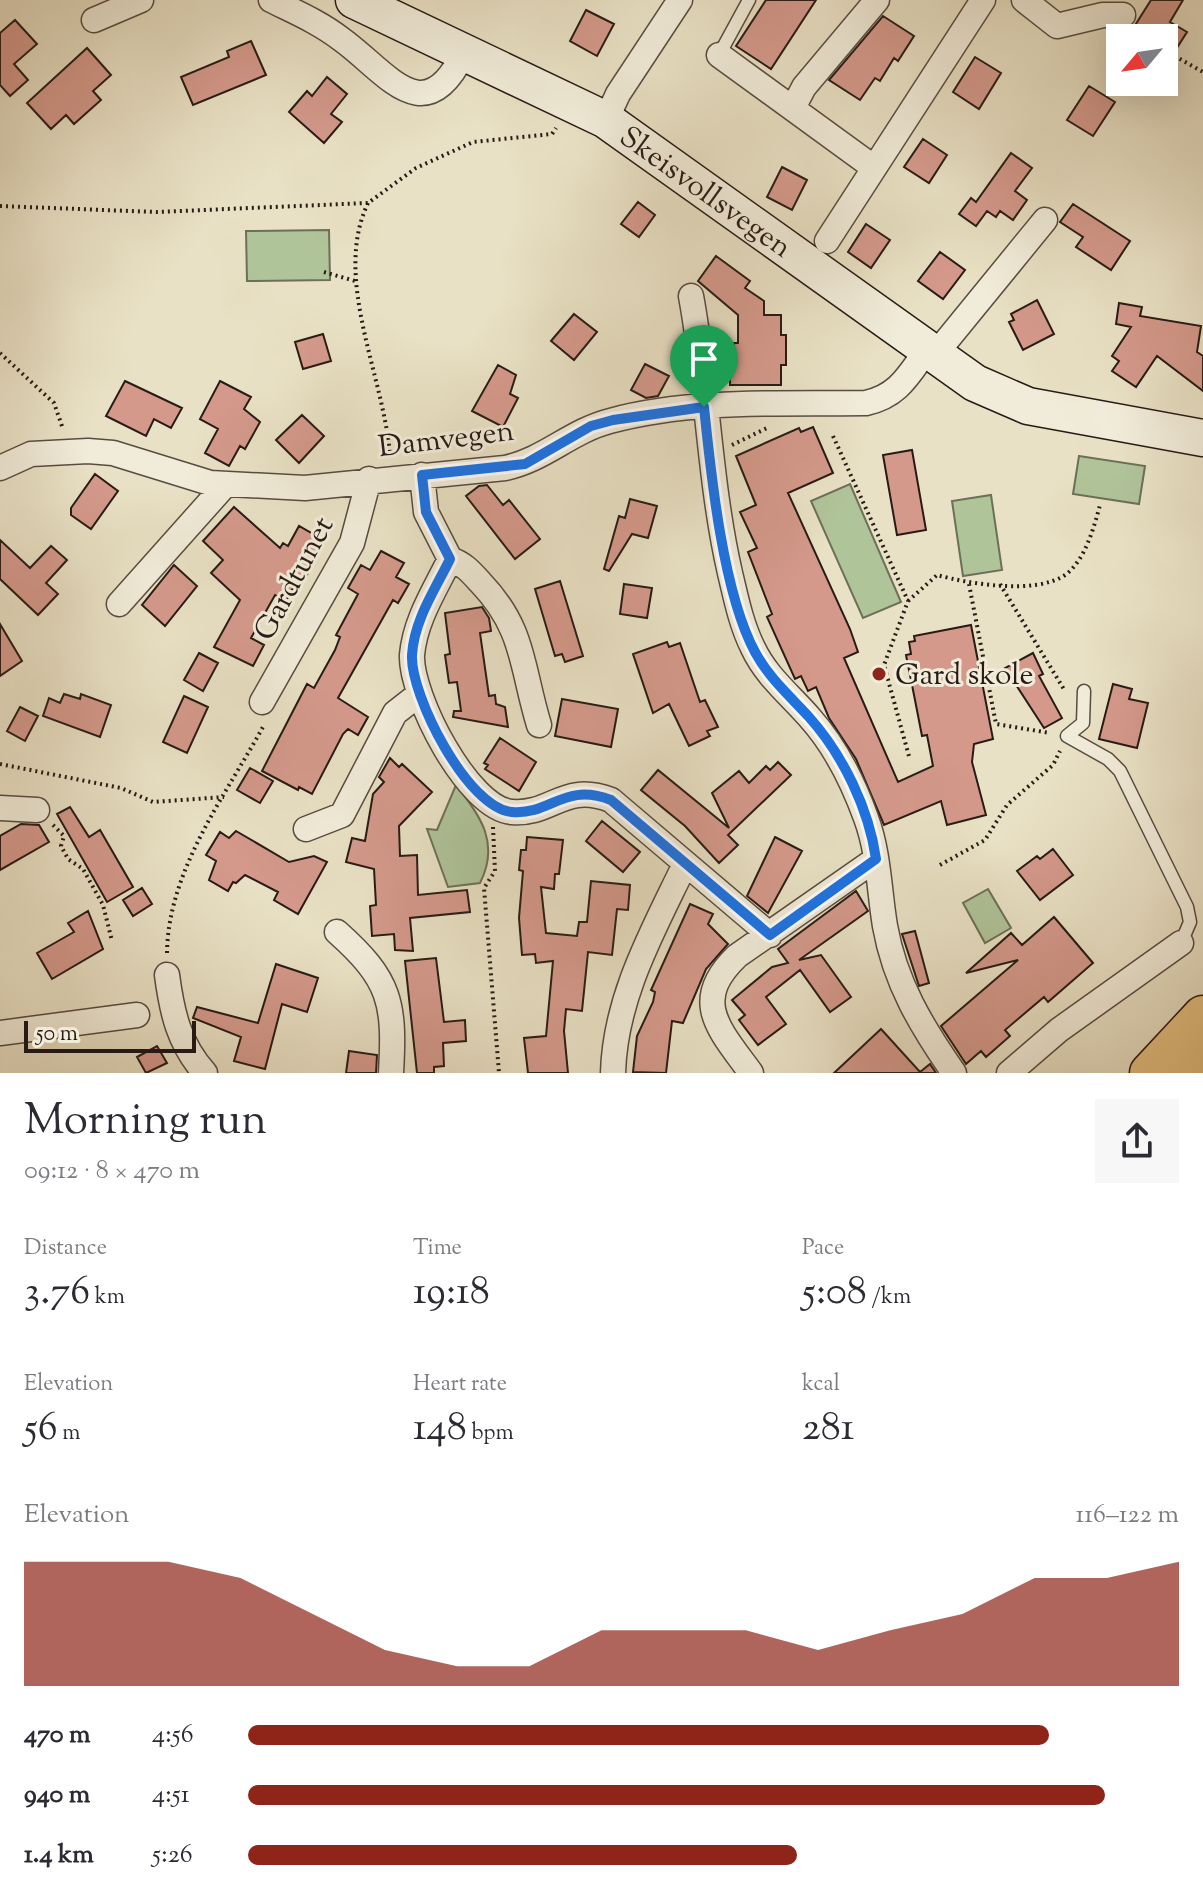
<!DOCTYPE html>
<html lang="en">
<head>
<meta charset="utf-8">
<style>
	:root { --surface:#fff; --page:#f7f7f7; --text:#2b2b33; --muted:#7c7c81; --accent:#8f2418 }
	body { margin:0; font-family:"Sorts Mill Goudy",serif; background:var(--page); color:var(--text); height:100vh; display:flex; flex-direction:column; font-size:30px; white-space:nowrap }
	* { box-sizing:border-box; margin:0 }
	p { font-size:26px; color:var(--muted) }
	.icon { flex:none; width:44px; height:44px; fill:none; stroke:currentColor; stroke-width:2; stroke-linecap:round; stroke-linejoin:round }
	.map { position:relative; height:1073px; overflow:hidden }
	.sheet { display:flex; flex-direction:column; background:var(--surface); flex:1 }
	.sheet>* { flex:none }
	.needle { width:52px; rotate:241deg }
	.buttons { position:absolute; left:1106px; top:24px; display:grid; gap:16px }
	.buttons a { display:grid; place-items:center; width:72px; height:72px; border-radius:0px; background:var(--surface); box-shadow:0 8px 32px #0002; font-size:40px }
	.scale { position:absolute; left:24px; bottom:20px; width:172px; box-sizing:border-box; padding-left:8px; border:4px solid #281b15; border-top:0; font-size:22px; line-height:28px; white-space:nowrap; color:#281b15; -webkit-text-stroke:6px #f1ecd9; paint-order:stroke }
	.pin { position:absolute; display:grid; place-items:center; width:68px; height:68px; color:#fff; margin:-82px -34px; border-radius:50% 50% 50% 0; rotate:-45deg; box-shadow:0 0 8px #0007 }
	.pin .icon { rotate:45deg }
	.round { display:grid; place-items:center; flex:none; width:84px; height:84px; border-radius:0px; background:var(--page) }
	.headline { display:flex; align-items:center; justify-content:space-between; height:136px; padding:0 24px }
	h1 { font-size:44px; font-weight:600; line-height:60px }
	.stats { display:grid; grid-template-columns:repeat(3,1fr); gap:12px; height:136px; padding:8px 24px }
	.stats div { display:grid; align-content:center }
	.stats b { font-size:40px; font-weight:600 }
	.stats small { font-size:22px; font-weight:400 }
	.stats p { font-size:22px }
	.chart { height:224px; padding:16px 24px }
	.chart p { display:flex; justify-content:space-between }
	.chart svg { width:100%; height:144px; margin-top:8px; fill:var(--accent); opacity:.7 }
	ul { padding:0 24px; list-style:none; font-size:26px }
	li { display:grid; grid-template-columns:128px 96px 1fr; align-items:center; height:60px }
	li i { height:20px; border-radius:10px; background:var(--accent) }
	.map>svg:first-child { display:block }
</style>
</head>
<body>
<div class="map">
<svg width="1203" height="1073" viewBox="0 0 1203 1073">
	<rect width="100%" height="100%" fill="#e9e1c5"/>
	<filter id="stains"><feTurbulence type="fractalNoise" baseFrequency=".0025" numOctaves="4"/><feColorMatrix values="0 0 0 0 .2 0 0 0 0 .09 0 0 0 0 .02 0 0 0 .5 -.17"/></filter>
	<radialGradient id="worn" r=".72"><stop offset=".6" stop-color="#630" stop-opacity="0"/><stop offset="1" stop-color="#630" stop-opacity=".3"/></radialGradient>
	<path fill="#b0c49a" stroke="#6c7058" stroke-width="2" d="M 329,230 L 330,280 L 247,281 L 246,231 Z
		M 1079,456 L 1145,466 L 1139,504 L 1073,494 Z
		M 850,484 L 901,602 L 863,618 L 811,501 Z
		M 991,495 L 1002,570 L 963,576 L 952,501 Z
		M 456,785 C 481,816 500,844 480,883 L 448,887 L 427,829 L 437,830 Z
		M 988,889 L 1011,928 L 985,943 L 963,903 Z"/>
	<path fill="#d4998b" stroke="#281b15" stroke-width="2" d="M 766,0 L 816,0 L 771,69 L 736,46 Z
		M 1151,0 L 1183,0 L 1170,22 L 1187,32 L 1175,51 L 1164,45 L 1164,38 L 1152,38 L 1134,27 Z
		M 586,10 L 614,24 L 597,56 L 570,41 Z
		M 883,16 L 914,36 L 898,61 L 894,58 L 880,81 L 875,78 L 860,100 L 829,80 Z
		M 15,20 L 37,44 L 14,64 L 28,80 L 10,96 L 0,85 L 0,33 Z
		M 251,41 L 266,75 L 193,105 L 181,77 L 229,57 L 227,51 Z
		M 87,48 L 111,75 L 93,91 L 101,100 L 74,124 L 66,115 L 51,129 L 27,103 Z
		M 975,57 L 1001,73 L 979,109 L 953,92 Z
		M 327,77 L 347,94 L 331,114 L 342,122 L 324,143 L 289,112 L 307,91 L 312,96 Z
		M 1089,86 L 1115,102 L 1093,136 L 1067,120 Z
		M 923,139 L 947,155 L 929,183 L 904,167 Z
		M 1011,153 L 1032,168 L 1015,191 L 1027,200 L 1013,220 L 1000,211 L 996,217 L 987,211 L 976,226 L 959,214 L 971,198 L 976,202 Z
		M 782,167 L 807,180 L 792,210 L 767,197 Z
		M 638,202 L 655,215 L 639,237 L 621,224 Z
		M 1073,204 L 1130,241 L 1111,270 L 1076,247 L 1083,237 L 1060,222 Z
		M 866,224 L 890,240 L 871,268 L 848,252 Z
		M 940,252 L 965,270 L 943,299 L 918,281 Z
		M 716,256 L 750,281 L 745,288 L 764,301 L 764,315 L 781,315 L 781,335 L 786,335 L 786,365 L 781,365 L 781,385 L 730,385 L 730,356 L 734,356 L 734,343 L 738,343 L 738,315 L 698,281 Z
		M 1037,300 L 1054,334 L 1023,350 L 1009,322 L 1014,320 L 1011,314 Z
		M 1119,303 L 1142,307 L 1140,316 L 1201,326 L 1197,352 L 1203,356 L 1203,391 L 1157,356 L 1136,387 L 1112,371 L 1119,361 L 1112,356 L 1131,327 L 1116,324 Z
		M 574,314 L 597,332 L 574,360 L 551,341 Z
		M 323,334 L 331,361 L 303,369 L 295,342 Z
		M 645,364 L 669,376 L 658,396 L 646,398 L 631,390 Z
		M 498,365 L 516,375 L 510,394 L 518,398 L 503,427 L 472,411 Z
		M 125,381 L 182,408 L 171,428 L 154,419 L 146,436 L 106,416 Z
		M 220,381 L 251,397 L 244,409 L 260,422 L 245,449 L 240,446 L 229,466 L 205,453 L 218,429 L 200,419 Z
		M 302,415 L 324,436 L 299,463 L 276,440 Z
		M 813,427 L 833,473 L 788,493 L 850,629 L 858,652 L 844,658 L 898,782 L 933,766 L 927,735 L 922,736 L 914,695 L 906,655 L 911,654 L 909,642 L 915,641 L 914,636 L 971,625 L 993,739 L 974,744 L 972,762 L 986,815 L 947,825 L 941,801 L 884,825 L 856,759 L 829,718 L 816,687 L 808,691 L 801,676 L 795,679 L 767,617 L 772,614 L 748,552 L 757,548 L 740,512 L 756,505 L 736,456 L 799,428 L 801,432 Z
		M 912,450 L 926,530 L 897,535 L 883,455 Z
		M 95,474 L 118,491 L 91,529 L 71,515 L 71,508 Z
		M 487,485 L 503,505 L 509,500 L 540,539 L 515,559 L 466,496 L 479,486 Z
		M 630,499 L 657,506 L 648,538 L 632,534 L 609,571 L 604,569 L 619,516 L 625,518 Z
		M 234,507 L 280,548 L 283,543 L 288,546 L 299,526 L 325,541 L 304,580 L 299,577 L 286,601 L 275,595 L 251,638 L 264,645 L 253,666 L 214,647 L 240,600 L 211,573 L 223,560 L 203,541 Z
		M 0,540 L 30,568 L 51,546 L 67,560 L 46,583 L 58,594 L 38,615 L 0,579 Z
		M 381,551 L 404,563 L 396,577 L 409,584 L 398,603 L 393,600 L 338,698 L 368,717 L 358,735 L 348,729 L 343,734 L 312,794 L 299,787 L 298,790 L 262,771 L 307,684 L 314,688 L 335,650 L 340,637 L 336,635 L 358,594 L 348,588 L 361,565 L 370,570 Z
		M 174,565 L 197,586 L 165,626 L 142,605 Z
		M 560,581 L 583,656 L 565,662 L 562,654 L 555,656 L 535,589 Z
		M 624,584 L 652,588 L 647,618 L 620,614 Z
		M 482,607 L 489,618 L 491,631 L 480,633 L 489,696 L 495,695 L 496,704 L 505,707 L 508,727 L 453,717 L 454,711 L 461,711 L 457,682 L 449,683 L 445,655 L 450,654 L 445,613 Z
		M 0,624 L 22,661 L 0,676 Z
		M 667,642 L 669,647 L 680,643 L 700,702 L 705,700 L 718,727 L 707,731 L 710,736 L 689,746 L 669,704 L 653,713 L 633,654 Z
		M 199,653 L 218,663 L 203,691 L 184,680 Z
		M 1033,653 L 1043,674 L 1039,676 L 1062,718 L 1044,728 L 1005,668 Z
		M 1113,684 L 1132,689 L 1129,699 L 1148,703 L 1137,748 L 1099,739 Z
		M 64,694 L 80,699 L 81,694 L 111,705 L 100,737 L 43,716 L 49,698 L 60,703 Z
		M 184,696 L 208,707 L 187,753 L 163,742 Z
		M 562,699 L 618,709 L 611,747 L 555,736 Z
		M 20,707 L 38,716 L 25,741 L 7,731 Z
		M 500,738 L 536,762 L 519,791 L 485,769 L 488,765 L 484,763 Z
		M 390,758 L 399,767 L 402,764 L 432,792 L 399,826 L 400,856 L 417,855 L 418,895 L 467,890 L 470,912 L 410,918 L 413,951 L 395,950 L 394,934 L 372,936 L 370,906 L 376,905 L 374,869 L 346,862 L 352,838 L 365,841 L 373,794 L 384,782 L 379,777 Z
		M 778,762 L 791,775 L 728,835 L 738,845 L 719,863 L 685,826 L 641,790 L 658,770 L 729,828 L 712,793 L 739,771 L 749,783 L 766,766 L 770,770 Z
		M 250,768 L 273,781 L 260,803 L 237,790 Z
		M 70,807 L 89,837 L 100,830 L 133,887 L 107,902 L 57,814 Z
		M 602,821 L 640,852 L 623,872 L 586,841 Z
		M 21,824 L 39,825 L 49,842 L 0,870 L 0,836 Z
		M 236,831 L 289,862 L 314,856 L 327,862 L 298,914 L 274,900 L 278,892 L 245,875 L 236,883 L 233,882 L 228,891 L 209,880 L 216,861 L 206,855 L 220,832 L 229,838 Z
		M 527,837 L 563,840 L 559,874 L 555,874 L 554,889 L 541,887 L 546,933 L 577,936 L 579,922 L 587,922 L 591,881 L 630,885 L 628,910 L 617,909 L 612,955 L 588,952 L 582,1011 L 566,1009 L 564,1031 L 568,1073 L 528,1073 L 524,1038 L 546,1036 L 553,961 L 536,963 L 535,954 L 522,955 L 519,918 L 523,871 L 519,870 L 521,850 L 526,850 Z
		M 775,837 L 802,851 L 768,913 L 747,896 Z
		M 1053,849 L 1073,875 L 1040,900 L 1017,871 L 1037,856 L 1040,859 Z
		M 142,888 L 152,904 L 133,916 L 123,900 Z
		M 856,891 L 868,911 L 799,960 L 821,955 L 851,997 L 830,1012 L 800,970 L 766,997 L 786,1024 L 758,1045 L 739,1020 L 745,1015 L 732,1000 L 772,967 L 788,963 L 778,949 Z
		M 690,904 L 713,914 L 708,924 L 728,944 L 706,969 L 683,1023 L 672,1021 L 666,1073 L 633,1072 L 637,1036 L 653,1002 L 655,992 L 651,990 Z
		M 88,911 L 103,949 L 52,979 L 37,953 L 74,932 L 68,923 Z
		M 1054,917 L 1093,963 L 1048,1002 L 1044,997 L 1005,1030 L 1010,1036 L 986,1057 L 981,1051 L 966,1064 L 941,1026 L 1018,960 L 966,973 L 1011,933 L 1022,945 Z
		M 915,931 L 929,983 L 919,986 L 902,934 Z
		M 436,958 L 444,1022 L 465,1020 L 466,1041 L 443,1043 L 444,1066 L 434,1067 L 434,1073 L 417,1073 L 405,961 Z
		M 276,964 L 318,978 L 307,1012 L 282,1004 L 265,1069 L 234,1061 L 241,1037 L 193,1018 L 197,1007 L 258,1023 Z
		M 881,1029 L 920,1072 L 930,1064 L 936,1073 L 834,1073 Z
		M 157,1046 L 167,1063 L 146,1073 L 137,1057 Z
		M 349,1051 L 377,1055 L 376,1073 L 346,1073 Z"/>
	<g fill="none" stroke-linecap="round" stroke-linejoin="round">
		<defs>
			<path id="lane" d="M 719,55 L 749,0
				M 1084,691 L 1083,723 L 1067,736 L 1108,759 L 1120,771 L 1187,907 L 1190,922 L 1181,943"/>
			<path id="street" d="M 271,0 C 295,12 319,22 341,39 C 386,71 424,134 463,54
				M 1024,0 L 1057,26 L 1103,15 L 1123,15
				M 94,20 L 141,0
				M 719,55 L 873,167
				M 793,108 L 804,87 L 877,0
				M 606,120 L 618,94 L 680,0
				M 827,241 L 983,0
				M 691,296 C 708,388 709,481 730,573 C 736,598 741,624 753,648 C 766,676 790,695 810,718 C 836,747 853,782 866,818 C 879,853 879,890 885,926 C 895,983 922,1027 954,1073
				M 934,356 L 1045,220
				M 0,468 L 31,454 L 88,451 L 113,453 L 210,483 L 305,488 L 505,468 C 544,460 571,431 610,421 C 691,399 782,404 866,403 C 898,396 908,376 926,351
				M 422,475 L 426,512 L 450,559 C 435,590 415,620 412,655 C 410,695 468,809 512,812 C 553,815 563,782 611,800 L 770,935
				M 450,559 C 464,564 470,571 480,582 C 525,629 521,666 539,725
				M 119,604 L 226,484
				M 262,702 L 352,543 L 369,479
				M 0,808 L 37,810
				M 306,829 L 342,815 L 395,713 L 418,695
				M 337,932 C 391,980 395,1003 391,1073
				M 167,975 C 172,1013 179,1044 205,1073
				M 0,1033 L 137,1015
				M 613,1073 C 615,997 653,931 685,864
				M 751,1073 C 719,1029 690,1001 737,956 L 876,859
				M 1009,1073 L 1059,1030 L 1181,943"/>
			<g id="secondary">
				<path id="s1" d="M 354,0 L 606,120 L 975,383 L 1028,406 L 1203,438"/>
			</g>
			<path id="primary" d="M 1150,1073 L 1203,1016
				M 1191,1073 L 1203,1060"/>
		</defs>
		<use href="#lane" stroke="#584c41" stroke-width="15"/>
		<use href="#street" stroke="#584c41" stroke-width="27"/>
		<use href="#secondary" stroke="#281b15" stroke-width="39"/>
		<use href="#primary" stroke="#281b15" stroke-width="43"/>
		<path stroke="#281b15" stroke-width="4" stroke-dasharray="2 4" stroke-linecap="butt" d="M 1164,50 L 1203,72
			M 368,203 C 332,279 384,375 390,456
			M 0,206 L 156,212 L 368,203 L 416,168 L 473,142 L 552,134 L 556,128
			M 324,272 L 355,281
			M 0,353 L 54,403 L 63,429
			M 833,436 L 908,601 L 884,665 L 910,760
			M 732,445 L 767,428
			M 969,584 L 996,724 L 1050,733
			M 1000,584 L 1065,691
			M 908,601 L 937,575 C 970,584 1035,595 1065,575 C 1085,561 1094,527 1100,505
			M 0,764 L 121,788 L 153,802 L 224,797
			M 53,825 L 64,836 L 61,846 L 68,859 L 83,869 L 103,905 L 112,941
			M 493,827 L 495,871 L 484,888 L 499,1073
			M 940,865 L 985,840 L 1007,805 L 1053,765 L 1060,751
			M 167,953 C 168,870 226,795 264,725"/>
		<use href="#lane" stroke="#f1ecd9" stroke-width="12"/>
		<use href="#street" stroke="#f1ecd9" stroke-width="24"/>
		<use href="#secondary" stroke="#f1ecd9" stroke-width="36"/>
		<use href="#primary" stroke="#e4c082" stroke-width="40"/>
	</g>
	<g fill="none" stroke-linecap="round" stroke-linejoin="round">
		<defs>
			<path id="route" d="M 704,407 C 711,475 723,593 755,652 C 769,678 790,696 809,717 C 843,755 869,809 876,859 L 770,935 L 611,800 C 563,782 552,815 512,812 C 468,809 410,695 412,655 C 414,620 435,590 450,559 L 426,512 L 422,475 L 525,464 L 591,426 L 613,420 Z"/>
		</defs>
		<use href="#route" stroke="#fff" stroke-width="16"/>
		<use href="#route" stroke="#1a73e8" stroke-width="10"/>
	</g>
	<circle fill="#8f2418" stroke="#f1ecd9" stroke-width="3" cx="879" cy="674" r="8"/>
	<g text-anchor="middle" stroke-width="6" stroke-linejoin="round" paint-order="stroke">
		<g font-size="30" fill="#281b15" stroke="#f1ecd9">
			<text dy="10" stroke="none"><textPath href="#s1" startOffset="402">Skeisvollsvegen</textPath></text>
			<text transform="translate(446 438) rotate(-7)" y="10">Damvegen</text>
			<text transform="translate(293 578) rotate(-62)" y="10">Gardtunet</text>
		</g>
		<g font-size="30" fill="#281b15" stroke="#f1ecd9" text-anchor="start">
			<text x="895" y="684">Gard skole</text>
		</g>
	</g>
	<rect width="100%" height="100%" filter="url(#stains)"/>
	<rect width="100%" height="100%" fill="url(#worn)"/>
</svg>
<div class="buttons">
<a><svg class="needle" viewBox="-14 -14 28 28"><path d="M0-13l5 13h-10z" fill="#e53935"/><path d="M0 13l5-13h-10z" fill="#7c7c81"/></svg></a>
</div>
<div class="scale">50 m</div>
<div class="pin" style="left:704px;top:407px;background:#1e9e55"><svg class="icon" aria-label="arrive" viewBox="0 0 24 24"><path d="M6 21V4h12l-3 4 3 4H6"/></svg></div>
</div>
<section class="sheet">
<div class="headline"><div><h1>Morning run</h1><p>09:12 · 8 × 470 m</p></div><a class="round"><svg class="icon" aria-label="share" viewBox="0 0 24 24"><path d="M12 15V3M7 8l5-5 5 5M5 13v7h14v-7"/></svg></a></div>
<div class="stats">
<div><p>Distance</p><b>3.76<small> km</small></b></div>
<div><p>Time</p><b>19:18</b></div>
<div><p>Pace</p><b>5:08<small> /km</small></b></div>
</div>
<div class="stats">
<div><p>Elevation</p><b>56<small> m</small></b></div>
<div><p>Heart rate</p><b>148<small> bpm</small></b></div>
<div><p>kcal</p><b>281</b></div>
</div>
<div class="chart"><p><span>Elevation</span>116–122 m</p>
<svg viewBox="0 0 160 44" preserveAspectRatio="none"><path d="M0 44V6L10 6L20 6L30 11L40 22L50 33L60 38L70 38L80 27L90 27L100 27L110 33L120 27L130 22L140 11L150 11L160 6V44z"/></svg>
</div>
<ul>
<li><b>470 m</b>4:56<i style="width:86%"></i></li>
<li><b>940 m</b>4:51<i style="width:92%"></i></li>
<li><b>1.4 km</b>5:26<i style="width:59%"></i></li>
</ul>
</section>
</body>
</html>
